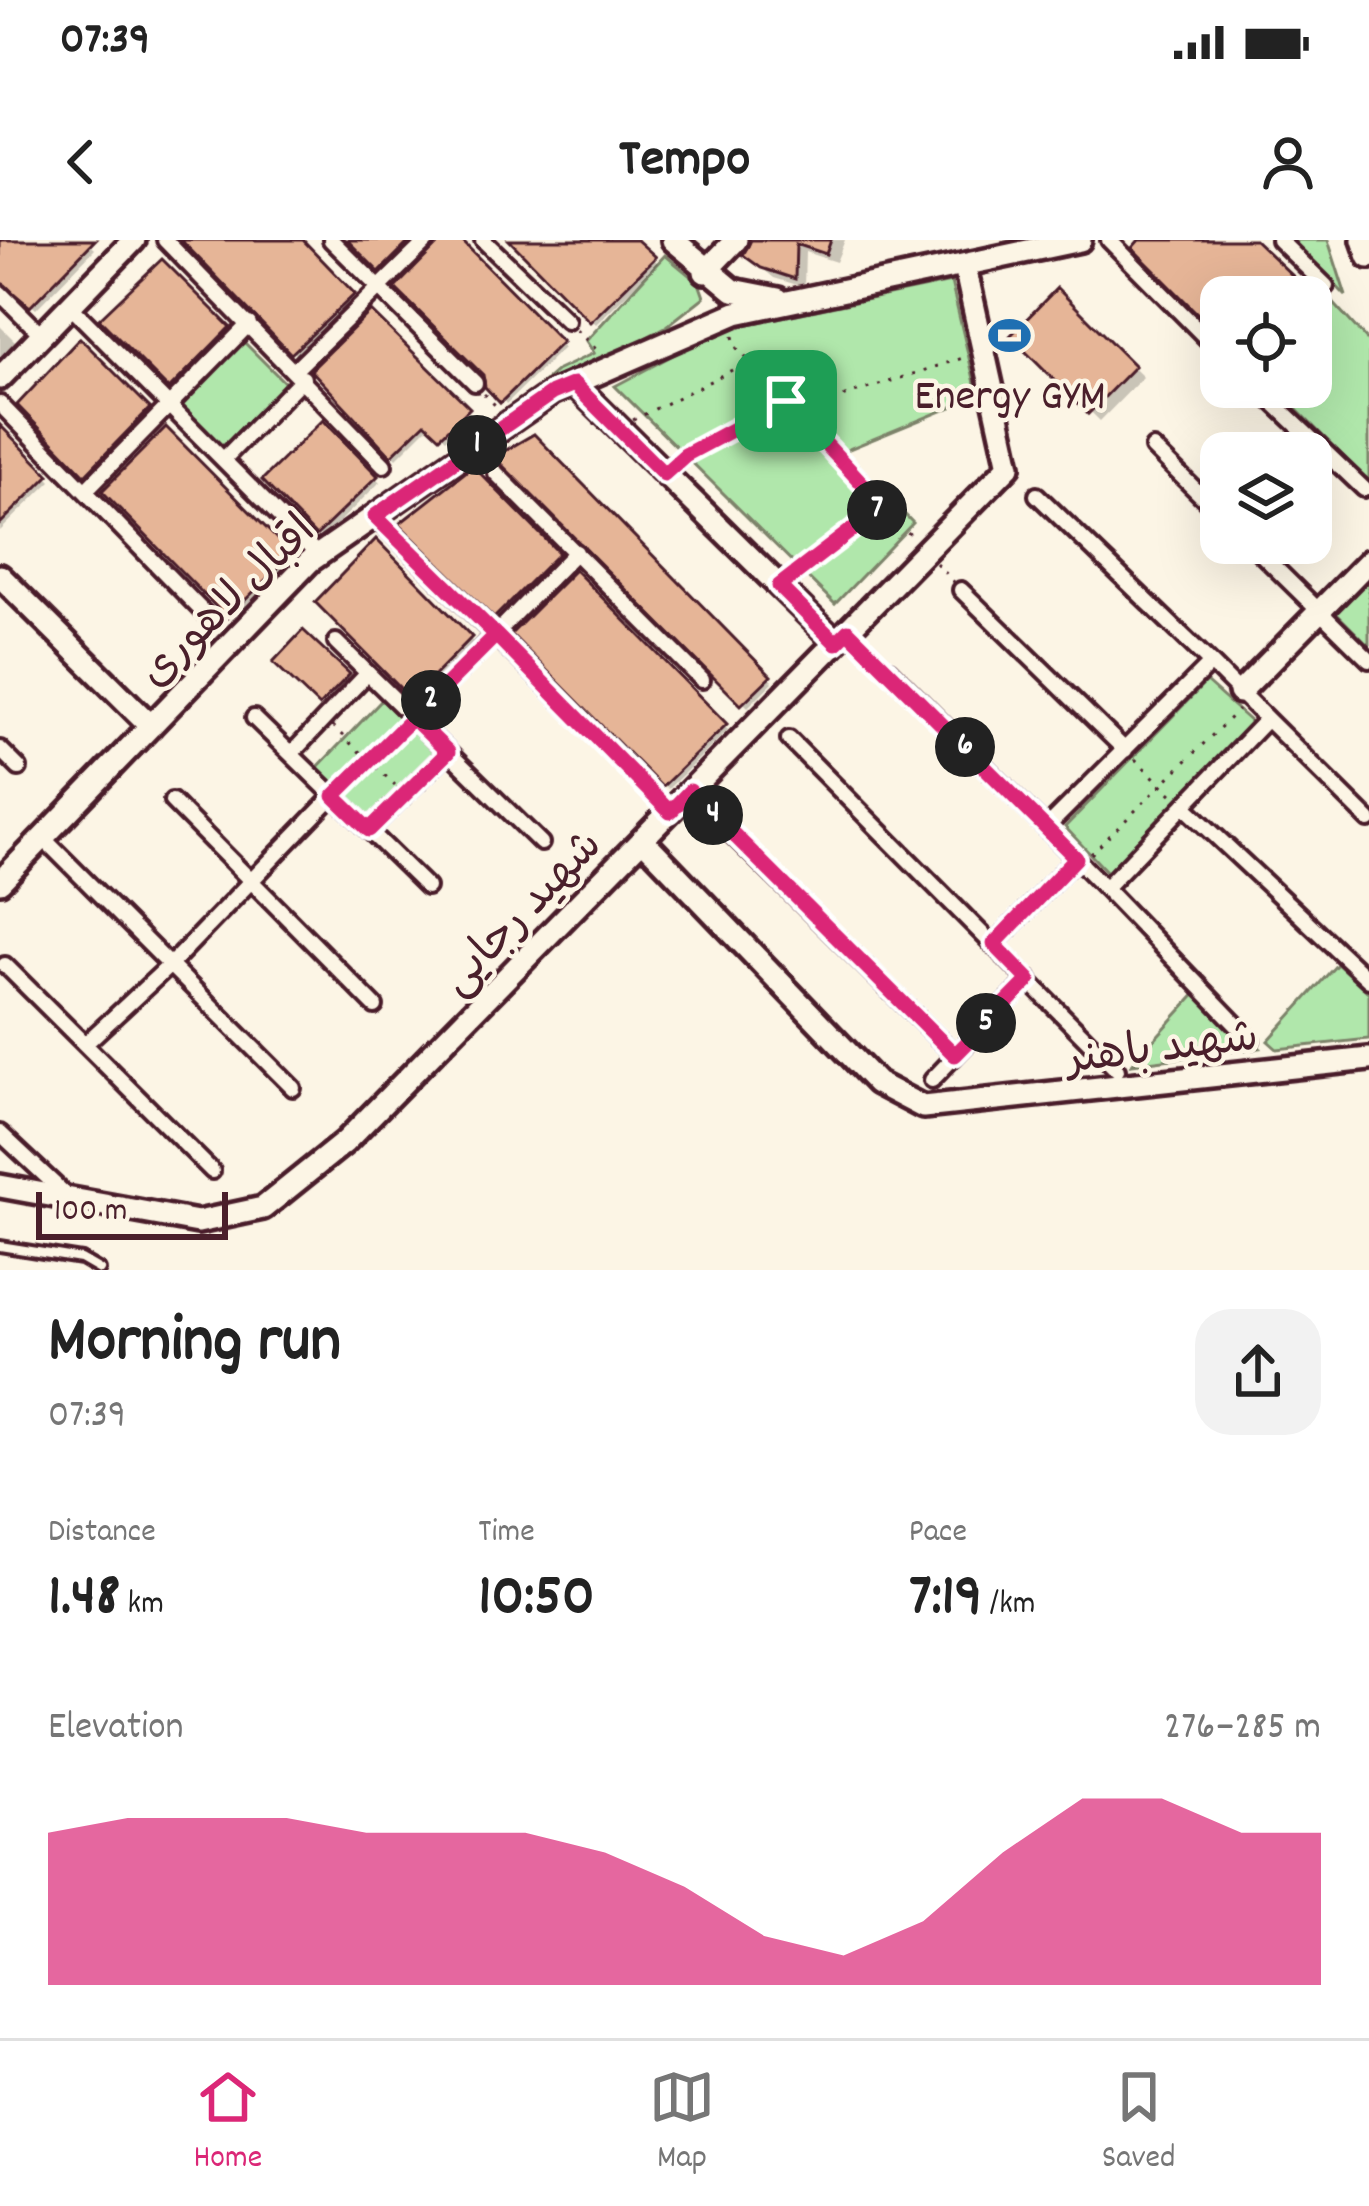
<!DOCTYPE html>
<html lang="en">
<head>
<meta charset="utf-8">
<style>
	:root { --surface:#fff; --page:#f2f2f2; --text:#222; --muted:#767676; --line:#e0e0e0; --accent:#db2777 }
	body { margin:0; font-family:Dekko,"Playpen Sans Arabic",sans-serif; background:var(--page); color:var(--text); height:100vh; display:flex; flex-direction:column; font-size:45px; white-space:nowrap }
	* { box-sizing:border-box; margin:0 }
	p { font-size:39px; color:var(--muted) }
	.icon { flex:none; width:66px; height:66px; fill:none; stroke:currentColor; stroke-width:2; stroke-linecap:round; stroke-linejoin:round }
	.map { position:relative; height:1030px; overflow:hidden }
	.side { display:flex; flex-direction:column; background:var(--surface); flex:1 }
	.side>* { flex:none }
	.buttons { position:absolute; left:1200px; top:36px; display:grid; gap:24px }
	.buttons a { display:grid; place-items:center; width:132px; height:132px; border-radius:24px; background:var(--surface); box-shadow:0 12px 48px #0002; font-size:60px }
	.scale { position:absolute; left:36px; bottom:30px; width:192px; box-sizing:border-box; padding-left:12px; border:6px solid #4a1f2b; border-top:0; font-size:33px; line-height:42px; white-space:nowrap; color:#4a1f2b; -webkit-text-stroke:9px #fcf5e5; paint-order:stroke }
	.pin { position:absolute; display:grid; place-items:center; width:102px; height:102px; color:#fff; margin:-51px; border-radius:24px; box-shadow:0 6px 18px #0006 }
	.km { position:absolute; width:60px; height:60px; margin:-30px; border-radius:50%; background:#222; color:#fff; font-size:33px; line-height:60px; text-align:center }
	.round { display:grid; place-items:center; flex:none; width:126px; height:126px; border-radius:36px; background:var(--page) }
	.head { display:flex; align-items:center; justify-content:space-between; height:204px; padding:0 48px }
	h1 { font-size:66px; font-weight:700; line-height:90px }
	.metrics { display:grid; grid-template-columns:repeat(3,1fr); gap:18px; height:204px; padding:12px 48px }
	.metrics div { display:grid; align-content:center }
	.metrics b { font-size:60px; font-weight:700 }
	.metrics small { font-size:33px; font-weight:400 }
	.metrics p { font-size:33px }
	.chart { height:336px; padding:24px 48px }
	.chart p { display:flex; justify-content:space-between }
	.chart svg { width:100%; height:216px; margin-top:12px; fill:var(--accent); opacity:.7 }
	.status { display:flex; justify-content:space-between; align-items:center; height:84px; padding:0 60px; background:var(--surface); direction:ltr }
	.status svg { height:33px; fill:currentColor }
	header { display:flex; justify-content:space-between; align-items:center; height:156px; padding:0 48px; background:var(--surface); font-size:54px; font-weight:700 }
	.tabs { display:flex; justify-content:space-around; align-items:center; height:168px; border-top:3px solid var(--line); background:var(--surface); font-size:33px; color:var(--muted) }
	.tabs a { display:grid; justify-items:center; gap:6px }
	.tabs .active { color:var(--accent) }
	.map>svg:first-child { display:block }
</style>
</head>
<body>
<div class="status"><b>07:39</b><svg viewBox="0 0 49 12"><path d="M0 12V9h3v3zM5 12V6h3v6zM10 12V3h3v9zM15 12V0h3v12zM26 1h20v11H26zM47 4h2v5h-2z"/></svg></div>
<header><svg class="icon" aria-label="back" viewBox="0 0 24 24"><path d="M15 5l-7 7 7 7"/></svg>Tempo<svg class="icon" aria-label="person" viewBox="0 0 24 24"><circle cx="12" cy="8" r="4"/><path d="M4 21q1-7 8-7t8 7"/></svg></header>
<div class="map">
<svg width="1369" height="1030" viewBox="0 0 1369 1030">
	<rect width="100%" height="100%" fill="#fcf5e5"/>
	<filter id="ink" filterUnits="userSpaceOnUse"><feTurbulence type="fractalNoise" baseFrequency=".00833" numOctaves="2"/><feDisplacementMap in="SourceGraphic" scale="24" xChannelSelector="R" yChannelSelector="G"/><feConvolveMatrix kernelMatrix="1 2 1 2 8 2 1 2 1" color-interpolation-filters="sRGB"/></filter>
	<g filter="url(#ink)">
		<path fill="#b0e7ab" stroke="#7d836b" stroke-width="3" d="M 1292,0 L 1328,0 L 1346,56 Z
			M 665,15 L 699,43 L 704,57 L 667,86 L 506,175 L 556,131 L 594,113 L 586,101 Z
			M 951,42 L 978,156 L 844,211 L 913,283 L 835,364 L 615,146 L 720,90 Z
			M 1328,57 L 1369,102 L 1369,242 L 1274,147 L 1311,147 L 1311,73 Z
			M 243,101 L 286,144 L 220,209 L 177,166 Z
			M 1369,338 L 1369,406 L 1335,372 Z
			M 1206,442 L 1252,483 L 1107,632 L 1065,587 Z
			M 382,460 L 434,513 L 367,579 L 316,529 Z
			M 1337,724 L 1369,753 L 1369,799 L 1277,809 L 1268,801 Z
			M 1200,749 L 1260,808 L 1132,824 Z"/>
		<path fill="#0003" d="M 0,0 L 86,0 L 95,9 L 36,69 L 0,35 Z
			M 182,0 L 298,0 L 357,60 L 298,116 Z
			M 349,0 L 419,0 L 385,33 Z
			M 447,0 L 457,0 L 563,108 L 506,164 L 485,133 Z
			M 514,0 L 635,0 L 658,23 L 596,84 Z
			M 754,0 L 845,0 L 836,22 L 805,12 L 804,47 L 774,38 L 757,24 Z
			M 162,23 L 232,93 L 175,151 L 104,79 Z
			M 1057,53 L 1143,137 L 1100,181 L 1014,96 Z
			M 371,75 L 471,174 L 446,199 L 431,184 L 397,218 L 315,130 Z
			M 0,86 L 19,105 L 0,124 Z
			M 81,102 L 152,174 L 91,237 L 21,165 Z
			M 323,184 L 380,242 L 323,298 L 266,240 Z
			M 0,189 L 51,241 L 0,291 Z
			M 166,191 L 294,320 L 233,380 L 106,251 Z
			M 534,198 L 773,442 L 748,467 L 499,218 Z
			M 473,230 L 561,319 L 500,380 L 404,285 Z
			M 376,304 L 474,403 L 417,461 L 320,362 Z
			M 575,334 L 728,490 L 668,549 L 515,394 Z
			M 303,394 L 352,440 L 325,468 L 277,422 Z"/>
		<path fill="#e6b597" stroke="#4a1f2b" stroke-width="3" d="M 0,0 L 95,0 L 30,67 L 0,42 Z
			M 181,0 L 303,0 L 355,54 L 291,114 Z
			M 347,0 L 411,0 L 379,32 Z
			M 442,0 L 461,0 L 562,102 L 500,163 L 485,147 L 483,135 L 395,48 Z
			M 509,0 L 637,0 L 656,17 L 590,82 Z
			M 751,0 L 831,0 L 826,14 L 796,4 L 795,39 L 761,28 L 743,15 Z
			M 1139,0 L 1255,0 L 1315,57 L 1221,57 L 1221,97 L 1132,8 Z
			M 162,19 L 230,87 L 169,149 L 99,79 Z
			M 1057,48 L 1135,126 L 1088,174 L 1010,96 Z
			M 371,71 L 470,168 L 440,197 L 425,183 L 391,216 L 311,130 Z
			M 80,98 L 150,168 L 85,235 L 17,165 Z
			M 323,180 L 378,236 L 316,296 L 262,240 Z
			M 0,185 L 49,235 L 0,284 Z
			M 166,187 L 292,314 L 227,378 L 102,251 Z
			M 534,194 L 771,436 L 741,465 L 494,217 Z
			M 473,226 L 559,313 L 494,378 L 399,284 Z
			M 376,299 L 472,397 L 411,459 L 315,362 Z
			M 575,330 L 727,484 L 662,547 L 511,394 Z
			M 303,390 L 350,434 L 319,466 L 273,422 Z"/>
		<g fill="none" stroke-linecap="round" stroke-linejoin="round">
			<defs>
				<path id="lane" d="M 0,1006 L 81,1019 L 100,1030"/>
				<path id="street" d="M 165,0 L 384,225
					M 331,0 L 475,143
					M 483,0 L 567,81
					M 1109,0 L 1221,113
					M 1279,0 L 1326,46
					M 0,53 L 42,95
					M 70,66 L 319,316
					M 295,130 L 428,0
					M 1257,147 L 1364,249
					M 0,164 L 205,374
					M 1153,208 L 1221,275
					M 224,219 L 303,138
					M 496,233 L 702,440
					M 86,250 L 249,84
					M 1037,255 L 1211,423
					M 375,276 L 640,539
					M 1250,303 L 1369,420
					M 961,350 L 1125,510
					M 336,402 L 541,603
					M 1211,423 L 1267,479 L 1105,648 L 1046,588 Z
					M 889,430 L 1046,588
					M 254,478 L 427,647
					M 413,478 L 576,312
					M 1267,479 L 1369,580
					M 789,499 L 1117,830
					M 0,509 L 19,528
					M 291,514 L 368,433
					M 172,561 L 375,766
					M 1184,566 L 1369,740
					M 721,584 L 955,815
					M 369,590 L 448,512
					M 43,598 L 293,848
					M 1105,648 L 1251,800
					M 994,704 L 1076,618
					M 5,725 L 212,931
					M 85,804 L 170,725 L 334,555
					M 932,840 L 1029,739
					M 0,893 L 66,955"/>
				<path id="secondary" d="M 673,0 L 733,50 L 778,59
					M 705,32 L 736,0
					M 0,138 L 134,0
					M 574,144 L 836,402
					M 0,336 L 151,486
					M 1240,452 L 1369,321
					M 643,600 L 877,843 L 923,867 L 1369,819
					M 0,642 L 310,321 L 552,153 L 736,73 L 1080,0
					M 0,946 L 198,982 L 263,968 L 345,902 L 1009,226 L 965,27"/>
				<path id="primary" d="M 1363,0 L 1369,17"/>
			</defs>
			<use href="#lane" stroke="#4a1f2b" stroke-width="16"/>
			<use href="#street" stroke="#4a1f2b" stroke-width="22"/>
			<use href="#secondary" stroke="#4a1f2b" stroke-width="30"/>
			<use href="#primary" stroke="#4a1f2b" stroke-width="30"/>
			<path stroke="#4a1f2b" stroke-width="3" stroke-dasharray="3 9" stroke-linecap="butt" d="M 576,90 L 600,113
				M 733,96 L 735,106 L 913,298
				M 484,154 L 498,168
				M 798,171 L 966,117
				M 633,180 L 748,122
				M 678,219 L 786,161
				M 936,323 L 954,342
				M 795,336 L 881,267
				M 860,402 L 879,421
				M 332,486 L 395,545
				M 1135,519 L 1176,558
				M 344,546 L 406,486
				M 700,561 L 714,576
				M 1091,614 L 1238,470"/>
			<use href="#lane" stroke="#fcf5e5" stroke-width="8"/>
			<use href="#street" stroke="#fcf5e5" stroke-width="14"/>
			<use href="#secondary" stroke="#fcf5e5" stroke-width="21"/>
			<use href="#primary" stroke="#fcf5e5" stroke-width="21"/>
		</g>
	</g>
	<g fill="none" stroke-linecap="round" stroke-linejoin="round" filter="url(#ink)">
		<defs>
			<path id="route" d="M 786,161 L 685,215 L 664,234 L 574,144 L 552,153 L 375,276 L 496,395 L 413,478 L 448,512 L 369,590 L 334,556 L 496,395 L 670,572 L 690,551 L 955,815 L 1029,740 L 994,704 L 1076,618 L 848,391 L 836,403 L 779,346 L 883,266 L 786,161"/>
		</defs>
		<use href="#route" stroke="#fff" stroke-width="24"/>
		<use href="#route" stroke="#db2777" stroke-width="15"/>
	</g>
	<defs>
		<symbol id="stadium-bare" viewBox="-9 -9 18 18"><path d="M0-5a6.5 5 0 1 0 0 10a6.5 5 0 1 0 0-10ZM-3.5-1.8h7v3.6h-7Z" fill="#1f6fb2" stroke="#fcf5e5" stroke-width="2.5" paint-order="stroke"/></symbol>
	</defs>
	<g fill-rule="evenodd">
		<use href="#stadium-bare" x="980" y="66" width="59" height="59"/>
	</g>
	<g text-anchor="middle" stroke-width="9" stroke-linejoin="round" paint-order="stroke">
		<g font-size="45" fill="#4a1f2b" stroke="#fcf5e5">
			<text x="1010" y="168">Energy GYM</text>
		</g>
		<g font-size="45" fill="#4a1f2b" stroke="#fcf5e5">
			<text transform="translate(225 359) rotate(-44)" y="16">اقبال لاهوری</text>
			<text transform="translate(519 670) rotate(-46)" y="16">شهید رجایی</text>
			<text transform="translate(1162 804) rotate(-7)" y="16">شهید باهنر</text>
		</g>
	</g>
</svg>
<div class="buttons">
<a><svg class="icon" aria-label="locate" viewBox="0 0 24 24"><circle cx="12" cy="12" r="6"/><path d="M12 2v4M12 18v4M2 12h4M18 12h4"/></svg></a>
<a><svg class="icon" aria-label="layers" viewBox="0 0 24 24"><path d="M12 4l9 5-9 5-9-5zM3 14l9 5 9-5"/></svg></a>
</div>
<div class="scale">100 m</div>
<div class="pin" style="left:786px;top:161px;background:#1e9e55"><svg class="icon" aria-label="arrive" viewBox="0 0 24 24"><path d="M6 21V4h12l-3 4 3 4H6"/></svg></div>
<b class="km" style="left:477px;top:205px">1</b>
<b class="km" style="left:431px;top:460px">2</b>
<b class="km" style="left:713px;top:575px">4</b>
<b class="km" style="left:986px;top:783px">5</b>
<b class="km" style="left:965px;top:507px">6</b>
<b class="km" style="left:877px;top:270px">7</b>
</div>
<section class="side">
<div class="head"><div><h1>Morning run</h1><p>07:39</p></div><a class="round"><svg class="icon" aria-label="share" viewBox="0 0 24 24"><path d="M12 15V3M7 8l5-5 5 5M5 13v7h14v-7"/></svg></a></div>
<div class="metrics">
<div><p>Distance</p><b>1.48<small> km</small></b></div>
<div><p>Time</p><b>10:50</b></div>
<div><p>Pace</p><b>7:19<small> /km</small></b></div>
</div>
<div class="chart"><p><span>Elevation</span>276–285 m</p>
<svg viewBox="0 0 160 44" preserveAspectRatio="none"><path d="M0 44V13L10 10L20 10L30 10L40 13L50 13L60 13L70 17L80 24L90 34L100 38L110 31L120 17L130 6L140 6L150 13L160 13V44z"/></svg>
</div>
</section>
<nav class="tabs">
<a class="active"><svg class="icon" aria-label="home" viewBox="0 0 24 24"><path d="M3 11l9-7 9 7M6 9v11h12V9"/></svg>Home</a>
<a><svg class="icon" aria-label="map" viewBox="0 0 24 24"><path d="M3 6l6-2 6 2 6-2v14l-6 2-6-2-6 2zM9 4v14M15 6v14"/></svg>Map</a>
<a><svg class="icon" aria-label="saved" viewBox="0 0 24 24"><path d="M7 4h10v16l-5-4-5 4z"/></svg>Saved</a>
</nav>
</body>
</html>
